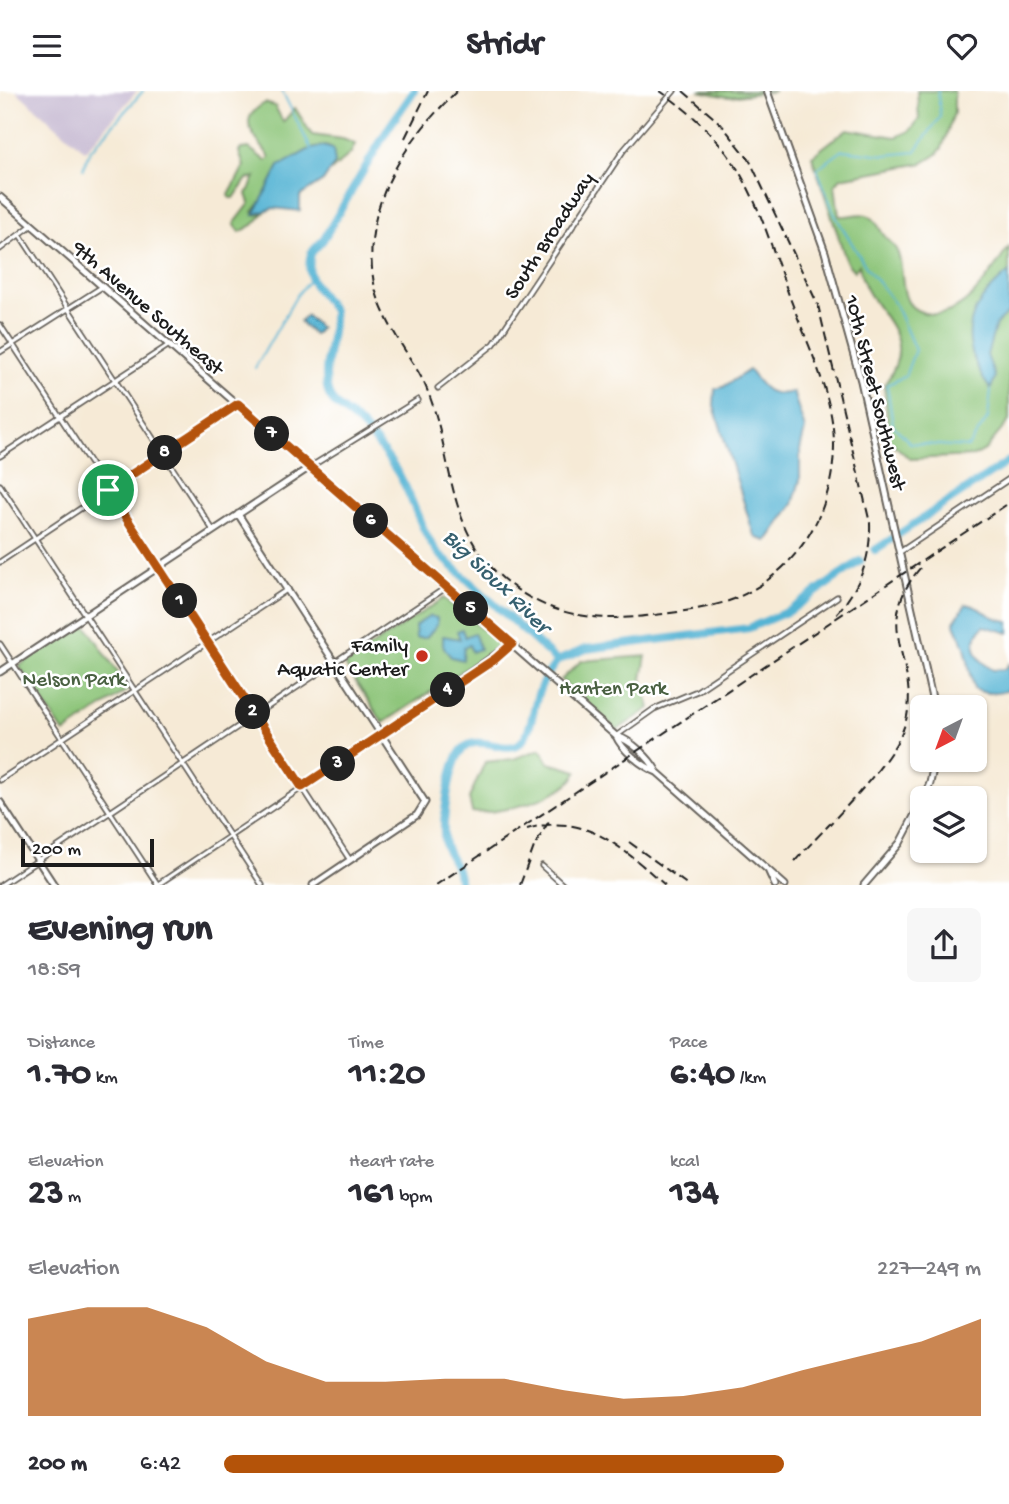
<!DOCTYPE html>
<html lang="en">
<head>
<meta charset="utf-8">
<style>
	:root { --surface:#fff; --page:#f7f7f7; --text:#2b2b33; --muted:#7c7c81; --accent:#b45309 }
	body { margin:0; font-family:"Gochi Hand",sans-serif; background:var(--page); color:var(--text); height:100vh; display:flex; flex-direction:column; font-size:26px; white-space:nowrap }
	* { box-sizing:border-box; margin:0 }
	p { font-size:23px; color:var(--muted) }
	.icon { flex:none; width:38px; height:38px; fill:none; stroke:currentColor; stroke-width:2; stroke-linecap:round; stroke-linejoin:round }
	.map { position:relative; height:794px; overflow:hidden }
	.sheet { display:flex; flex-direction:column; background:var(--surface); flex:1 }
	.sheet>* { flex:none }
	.needle { width:46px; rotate:221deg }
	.fabs { position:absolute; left:910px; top:604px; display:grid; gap:14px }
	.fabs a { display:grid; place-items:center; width:77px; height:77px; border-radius:10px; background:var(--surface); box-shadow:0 2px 5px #0004; font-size:35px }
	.scale { position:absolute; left:21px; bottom:18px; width:133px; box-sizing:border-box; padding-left:7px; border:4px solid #1c1c1c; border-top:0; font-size:19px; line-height:24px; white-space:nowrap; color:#1c1c1c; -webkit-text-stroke:5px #fff; paint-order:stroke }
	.pin { position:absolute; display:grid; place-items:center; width:60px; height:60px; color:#fff; margin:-30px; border:4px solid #fff; border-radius:50%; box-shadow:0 2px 7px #0007 }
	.km { position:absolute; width:35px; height:35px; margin:-18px; border-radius:50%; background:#222; color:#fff; font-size:19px; line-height:35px; text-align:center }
	.round { display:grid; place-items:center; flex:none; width:74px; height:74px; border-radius:10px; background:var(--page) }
	.overview { display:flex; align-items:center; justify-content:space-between; height:119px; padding:0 28px }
	h1 { font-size:38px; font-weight:700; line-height:52px }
	.figures { display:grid; grid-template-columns:repeat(3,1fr); gap:10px; height:119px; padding:7px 28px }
	.figures div { display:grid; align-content:center }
	.figures b { font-size:35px; font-weight:700 }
	.figures small { font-size:19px; font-weight:400 }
	.figures p { font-size:19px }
	.chart { height:196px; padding:14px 28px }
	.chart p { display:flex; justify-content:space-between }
	.chart svg { width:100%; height:126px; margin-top:7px; fill:var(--accent); opacity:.7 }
	ul { padding:0 28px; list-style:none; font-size:23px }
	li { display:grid; grid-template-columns:112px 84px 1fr; align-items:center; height:52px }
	li i { height:18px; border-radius:9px; background:var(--accent) }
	header { display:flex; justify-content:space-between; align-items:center; height:91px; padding:0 28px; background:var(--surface); font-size:32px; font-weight:700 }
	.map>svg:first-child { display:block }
</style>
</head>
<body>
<header><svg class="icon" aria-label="menu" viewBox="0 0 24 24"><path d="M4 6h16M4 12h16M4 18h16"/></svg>Stridr<svg class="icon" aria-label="heart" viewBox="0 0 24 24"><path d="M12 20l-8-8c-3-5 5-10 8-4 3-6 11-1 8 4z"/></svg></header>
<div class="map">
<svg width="1009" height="794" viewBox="0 0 1009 794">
	<rect width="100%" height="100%" fill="#fff"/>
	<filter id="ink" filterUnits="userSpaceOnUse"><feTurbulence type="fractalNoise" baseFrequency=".0143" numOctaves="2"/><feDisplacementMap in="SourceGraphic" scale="14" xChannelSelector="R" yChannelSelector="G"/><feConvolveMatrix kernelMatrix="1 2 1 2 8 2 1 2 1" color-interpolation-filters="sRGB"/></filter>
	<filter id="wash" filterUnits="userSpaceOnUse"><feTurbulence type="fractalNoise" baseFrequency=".00686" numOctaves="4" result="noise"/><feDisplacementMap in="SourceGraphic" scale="28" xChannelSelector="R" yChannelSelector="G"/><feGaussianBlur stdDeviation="1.57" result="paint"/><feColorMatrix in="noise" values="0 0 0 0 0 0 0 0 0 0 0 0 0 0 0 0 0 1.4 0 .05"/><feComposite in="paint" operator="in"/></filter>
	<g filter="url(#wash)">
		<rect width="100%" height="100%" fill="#f6ead6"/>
		<path fill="#cbbfd5" d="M 16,0 L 137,0 L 85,60 Z"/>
		<path fill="#8dc579" stroke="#54704a" stroke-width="2" d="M 699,0 L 775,0 L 728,6 Z
			M 917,0 L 954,0 L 954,22 L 942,57 L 936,64 L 923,72 L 841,87 L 835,94 L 839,125 C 850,126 862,120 871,126 C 877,130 879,137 883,143 C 887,149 894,153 897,160 C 908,185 893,220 932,223 C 966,226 991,181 1009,156 L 1009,330 L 985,359 L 974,365 L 910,368 L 885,346 L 888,337 L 884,294 C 925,240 865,223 859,174 L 854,180 L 847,172 L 812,65 L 847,38 L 896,46 L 910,40 L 919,28 Z
			M 265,12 L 275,15 L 283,31 L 295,17 L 312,44 L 343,48 L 355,53 L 351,62 L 331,80 L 335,72 L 329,56 L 323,55 L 279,76 L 265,106 L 253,121 L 256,124 L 264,122 L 253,134 L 240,141 L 234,133 L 250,112 L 247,103 L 255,86 L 247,88 L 234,107 L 230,107 L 229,104 L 244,75 L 239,61 L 241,58 L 249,57 L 266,70 L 270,67 C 260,49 231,31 265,12 Z
			M 444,507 L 493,547 L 499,556 L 383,632 L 344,573 Z
			M 84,531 L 129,598 L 64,642 L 19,575 Z
			M 646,565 L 642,588 L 650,617 L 617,639 L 561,589 L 581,570 Z
			M 541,658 L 549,672 L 577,680 C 571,705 495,725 472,721 L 469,707 L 485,671 L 513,668 Z"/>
		<path fill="#55b4d4" stroke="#386878" stroke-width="2" d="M 323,55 L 333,58 L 335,72 L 323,90 L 300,105 L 300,120 L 273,117 L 254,124 L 279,75 L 308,59 Z
			M 1009,181 L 1009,221 L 996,233 L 987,264 L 995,286 L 991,298 C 983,290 979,281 975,270 C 959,231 980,205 1009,181 Z
			M 306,224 L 320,237 L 314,244 L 300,231 Z
			M 749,279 C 763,297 768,307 793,301 L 805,338 L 800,359 L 800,389 L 793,413 L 767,450 L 757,447 L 753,441 L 714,315 L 715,298 L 723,296 Z
			M 966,513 C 983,516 991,529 1009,530 L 1009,542 L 984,535 C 968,550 974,568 993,579 L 1005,578 L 1009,573 L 1009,598 C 1000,604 984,603 974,598 L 965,556 L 954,531 Z
			M 430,525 L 437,527 L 437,534 L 426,547 L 416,547 L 415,535 Z
			M 462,538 L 465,546 L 474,542 L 480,558 L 472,561 L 469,554 L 464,556 L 463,569 L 451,566 L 443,555 L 443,545 L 460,548 L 457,540 Z"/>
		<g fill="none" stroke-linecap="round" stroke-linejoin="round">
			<path stroke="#55b4d4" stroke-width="2" d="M 282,0 L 311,58
				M 938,0 L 940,26 L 915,61 L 885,64 L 843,59 L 817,78 L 835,124 L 866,176 L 895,213 L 915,259 L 905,285 L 887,294 L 893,334 L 910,352 L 968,356 L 988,327 L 991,299
				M 83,78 L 89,61 L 143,0
				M 255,277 L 297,204 L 311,187"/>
			<path stroke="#55b4d4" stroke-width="8" d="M 414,0 L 389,36 L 323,149 L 311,162 C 304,194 321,198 333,220 C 335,247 321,274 328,301 C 333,317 351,323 362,335 C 373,346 383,360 392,373 C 413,401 417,436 439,463 L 557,570
				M 875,459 L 1009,370
				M 557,570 L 586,558 L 749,537 L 791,519 L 860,470
				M 459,794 C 461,777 448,768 445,753 C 441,733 449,681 459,663 C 475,636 508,669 523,649 C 532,637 533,617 538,603 C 542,590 549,581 557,570"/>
		</g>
	</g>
	<g filter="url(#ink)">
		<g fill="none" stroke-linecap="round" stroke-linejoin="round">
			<defs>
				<path id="street" d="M 20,144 L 213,439
					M 0,158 L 32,134
					M 0,234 L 350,769
					M 0,261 L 102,196
					M 438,297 L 494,253 L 623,60 L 674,0
					M 0,365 L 169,254
					M 310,376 L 418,309
					M 0,394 L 262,794
					M 900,461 L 1009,388
					M 0,471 L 238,313
					M 0,553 L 158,794
					M 616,645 L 654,618 L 697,600 L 837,506
					M 0,689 L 288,498
					M 542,775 L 563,794
					M 1,794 L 447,496
					M 157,794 L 382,643"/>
				<path id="secondary" d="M 767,0 L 825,161 L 861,290 L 934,616
					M 238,423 L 425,711 L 417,724 L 313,794
					M 0,581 L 310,376
					M 382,643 L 511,553
					M 924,707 L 930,692 L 935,668
					M 0,711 L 54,794
					M 864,794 L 900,752 L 922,710"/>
				<path id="primary" d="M 0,106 L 616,645 C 622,659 642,675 657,681 L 785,794
					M 616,645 C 631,649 650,667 657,681
					M 769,781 L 775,794"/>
			</defs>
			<use href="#street" stroke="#68645d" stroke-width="7"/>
			<use href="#secondary" stroke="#68645d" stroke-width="9"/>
			<use href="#primary" stroke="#68645d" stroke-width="9"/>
			<use href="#street" stroke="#fff" stroke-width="3.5"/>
			<use href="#secondary" stroke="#fff" stroke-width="5"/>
			<use href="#primary" stroke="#fff" stroke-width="5"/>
			<path stroke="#1c1c1c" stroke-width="2" stroke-dasharray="10 5" stroke-linecap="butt" d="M 457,0 C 404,50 358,120 375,197 C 382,225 401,253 416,277 C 454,339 440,422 492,477 C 534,521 586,532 645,525 C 673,522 708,518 734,508 C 797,482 834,420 834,354 C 834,305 807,252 790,207 C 756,113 747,60 660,0
				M 683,0 L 721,33 L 749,68 L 818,214 L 870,432 C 871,467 860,497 836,523
				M 405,47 L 428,0
				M 527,738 C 586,720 623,758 665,794
				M 629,751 L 688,794
				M 795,770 C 826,735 892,675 905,633 C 923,573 868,537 921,476
				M 436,794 L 1009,412
				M 520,794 L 534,756 L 549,730"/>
		</g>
	</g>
	<g fill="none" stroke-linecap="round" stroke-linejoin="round" filter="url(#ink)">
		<defs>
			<path id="route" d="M 238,313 L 512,553 L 495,568 L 302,696 L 108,399 Z"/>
		</defs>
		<use href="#route" stroke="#fff" stroke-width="14"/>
		<use href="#route" stroke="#b45309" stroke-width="9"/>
	</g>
	<circle fill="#c8321e" stroke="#fff" stroke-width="2.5" cx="422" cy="565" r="7"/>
	<g text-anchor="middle" stroke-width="5" stroke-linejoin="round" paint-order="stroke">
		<g font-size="21" fill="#1c1c1c" stroke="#fff">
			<text transform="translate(548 144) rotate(-57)" y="7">South Broadway</text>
			<text transform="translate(149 216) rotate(41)" y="7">9th Avenue Southeast</text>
			<text transform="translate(877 301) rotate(76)" y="7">10th Street Southwest</text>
		</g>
		<g font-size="21" fill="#1c1c1c" stroke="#fff" text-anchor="end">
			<text x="408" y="560">Family<tspan x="408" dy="24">Aquatic Center</tspan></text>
		</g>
		<g font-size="21" fill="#496041" stroke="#fff">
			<text x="74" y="594">Nelson Park</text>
			<text x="613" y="603">Hanten Park</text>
		</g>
		<g font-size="23" font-style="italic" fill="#36606f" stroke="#fff">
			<text transform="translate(498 489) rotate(44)" y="8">Big Sioux River</text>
		</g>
	</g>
</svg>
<div class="fabs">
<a><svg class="needle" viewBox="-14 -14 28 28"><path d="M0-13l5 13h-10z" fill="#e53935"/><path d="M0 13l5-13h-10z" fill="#7c7c81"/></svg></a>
<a><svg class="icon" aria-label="layers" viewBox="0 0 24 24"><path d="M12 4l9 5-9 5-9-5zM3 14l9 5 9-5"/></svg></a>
</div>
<div class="scale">200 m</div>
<div class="pin" style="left:108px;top:399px;background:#1e9e55"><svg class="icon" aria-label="arrive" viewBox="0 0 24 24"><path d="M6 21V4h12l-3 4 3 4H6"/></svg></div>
<b class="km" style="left:180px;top:510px">1</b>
<b class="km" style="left:253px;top:621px">2</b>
<b class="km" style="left:338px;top:673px">3</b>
<b class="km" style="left:448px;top:599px">4</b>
<b class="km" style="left:471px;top:518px">5</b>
<b class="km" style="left:371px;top:430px">6</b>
<b class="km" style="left:272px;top:343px">7</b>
<b class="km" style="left:165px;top:362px">8</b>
</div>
<section class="sheet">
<div class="overview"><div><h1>Evening run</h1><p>18:59</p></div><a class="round"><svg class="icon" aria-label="share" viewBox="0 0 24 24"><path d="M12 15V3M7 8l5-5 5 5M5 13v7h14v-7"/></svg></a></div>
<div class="figures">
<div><p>Distance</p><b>1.70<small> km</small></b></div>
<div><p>Time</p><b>11:20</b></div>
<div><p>Pace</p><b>6:40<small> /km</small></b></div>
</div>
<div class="figures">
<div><p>Elevation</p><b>23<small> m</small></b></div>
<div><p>Heart rate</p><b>161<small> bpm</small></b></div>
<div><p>kcal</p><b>134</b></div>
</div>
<div class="chart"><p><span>Elevation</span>227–249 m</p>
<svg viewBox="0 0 160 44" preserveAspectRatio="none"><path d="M0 44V10L10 6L20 6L30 13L40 25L50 32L60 32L70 31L80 31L90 35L100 38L110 37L120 34L130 28L140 23L150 18L160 10V44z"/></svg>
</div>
<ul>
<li><b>200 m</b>6:42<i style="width:74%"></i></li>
</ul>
</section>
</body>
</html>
